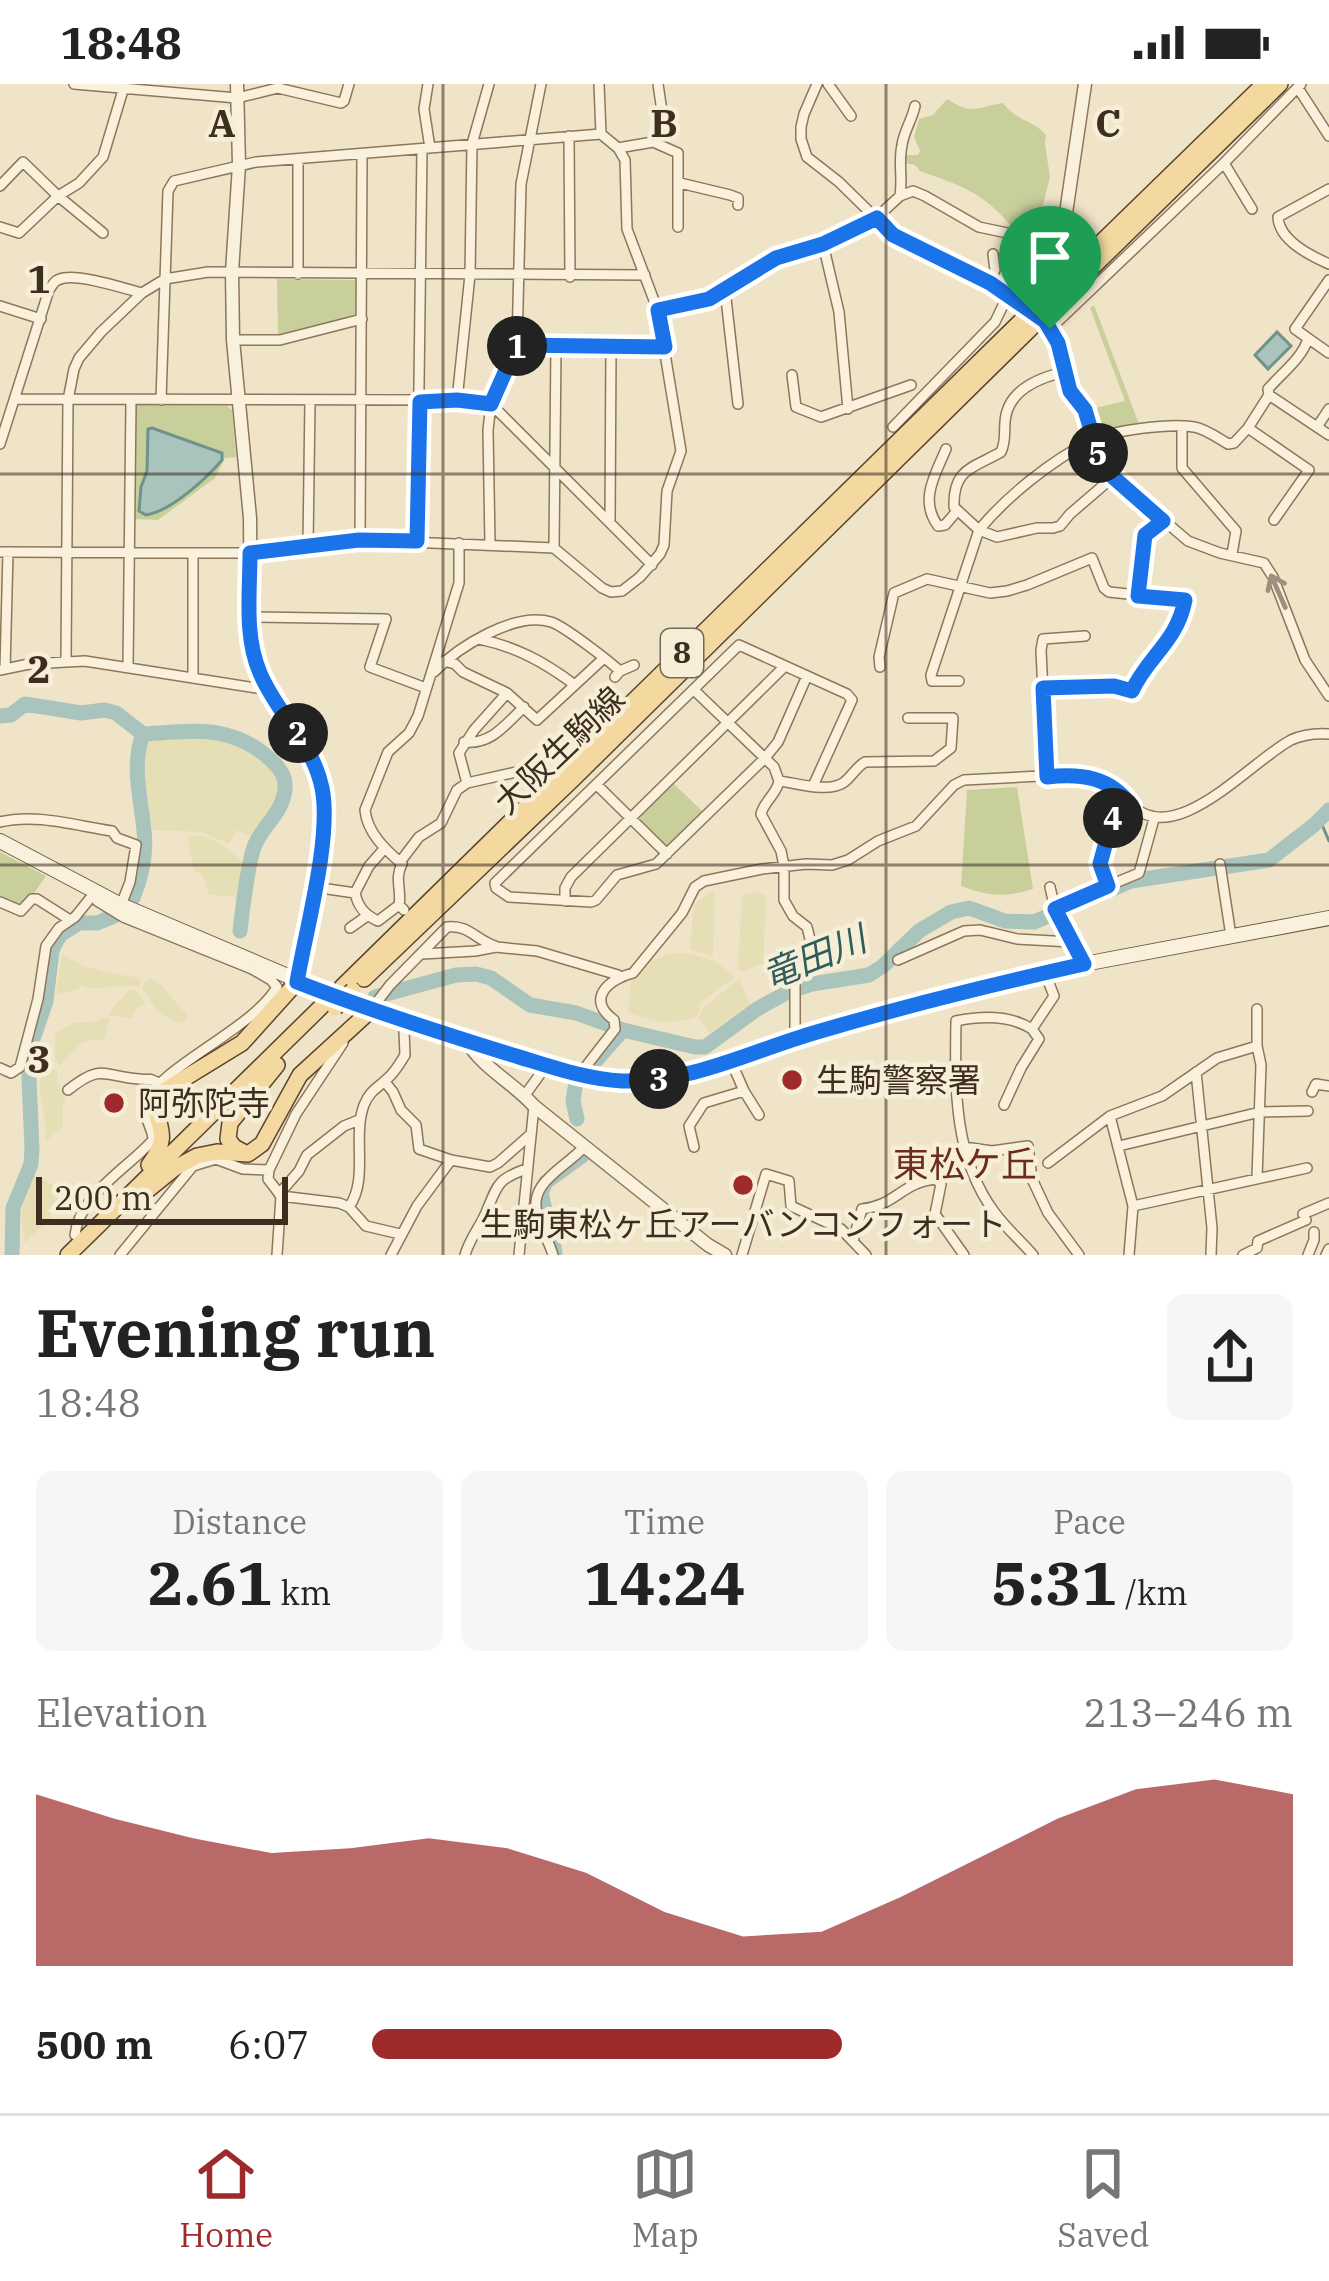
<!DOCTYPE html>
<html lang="en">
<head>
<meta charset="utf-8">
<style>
	:root { --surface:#fff; --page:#f6f6f6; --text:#222; --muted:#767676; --line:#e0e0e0; --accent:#9e2a2b }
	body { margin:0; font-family:"IBM Plex Serif","Noto Sans JP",serif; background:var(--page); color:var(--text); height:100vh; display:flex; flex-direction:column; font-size:45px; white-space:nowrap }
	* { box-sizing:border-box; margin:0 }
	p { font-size:39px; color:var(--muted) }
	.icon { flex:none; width:66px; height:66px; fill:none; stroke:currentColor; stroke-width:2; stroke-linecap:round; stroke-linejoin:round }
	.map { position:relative; height:1171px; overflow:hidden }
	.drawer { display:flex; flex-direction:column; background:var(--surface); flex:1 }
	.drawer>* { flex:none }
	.scale { position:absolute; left:36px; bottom:30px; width:252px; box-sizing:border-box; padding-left:12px; border:6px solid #3d2e20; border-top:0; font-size:33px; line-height:42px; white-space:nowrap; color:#3d2e20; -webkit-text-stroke:9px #f7eed8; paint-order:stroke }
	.pin { position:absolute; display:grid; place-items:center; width:102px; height:102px; color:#fff; margin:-123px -51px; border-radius:50% 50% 50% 0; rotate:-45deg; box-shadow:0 0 12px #0007 }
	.pin .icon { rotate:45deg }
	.km { position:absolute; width:60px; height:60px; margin:-30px; border-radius:50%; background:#222; color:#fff; font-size:33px; line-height:60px; text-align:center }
	.round { display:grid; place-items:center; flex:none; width:126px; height:126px; border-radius:18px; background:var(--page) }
	.summary { display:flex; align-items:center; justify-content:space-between; height:204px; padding:0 36px }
	h1 { font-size:66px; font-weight:800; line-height:90px }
	.metrics { display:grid; grid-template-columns:repeat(3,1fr); gap:18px; height:204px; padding:12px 36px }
	.metrics div { display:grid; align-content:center; border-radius:18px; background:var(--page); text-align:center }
	.metrics b { font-size:60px; font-weight:800 }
	.metrics small { font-size:33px; font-weight:400 }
	.metrics p { font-size:33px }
	.chart { height:336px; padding:24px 36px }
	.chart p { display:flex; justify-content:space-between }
	.chart svg { width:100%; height:216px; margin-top:12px; fill:var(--accent); opacity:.7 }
	ul { padding:0 36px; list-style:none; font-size:39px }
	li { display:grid; grid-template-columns:192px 144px 1fr; align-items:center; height:90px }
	li i { height:30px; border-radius:15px; background:var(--accent) }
	.status { display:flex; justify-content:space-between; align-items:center; height:84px; padding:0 60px; background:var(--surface); direction:ltr }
	.status svg { height:33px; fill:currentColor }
	.menu { display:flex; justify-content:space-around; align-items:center; height:168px; border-top:3px solid var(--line); background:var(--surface); font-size:33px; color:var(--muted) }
	.menu a { display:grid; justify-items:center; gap:6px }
	.menu .active { color:var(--accent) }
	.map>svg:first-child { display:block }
</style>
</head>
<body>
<div class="status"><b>18:48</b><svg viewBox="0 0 49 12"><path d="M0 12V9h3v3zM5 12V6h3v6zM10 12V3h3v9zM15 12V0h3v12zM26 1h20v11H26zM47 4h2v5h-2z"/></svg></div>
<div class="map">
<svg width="1329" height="1171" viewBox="0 0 1329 1171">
	<rect width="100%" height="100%" fill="#f0e4c8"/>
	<path fill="#e6deb5" d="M 197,651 L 215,653 L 238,660 L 261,674 L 280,700 L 276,723 L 263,743 L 252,752 L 236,746 L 229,760 L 202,748 L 152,746 L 144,692 L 146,662 L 148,657 Z
		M 187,751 L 206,753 L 221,760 L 248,782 L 240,816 L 232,812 L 209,811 L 202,789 L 194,788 Z
		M 711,807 L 715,808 L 713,872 L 690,865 L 694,821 Z
		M 756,808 L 766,812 L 763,879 L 743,887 L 738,886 L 742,811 Z
		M 684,869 L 702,873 L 702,881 L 704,873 L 716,878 L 735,893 L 700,919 L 700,927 L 696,933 L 689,936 L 662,938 L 628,929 L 631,898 L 646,879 L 668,870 Z
		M 62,870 L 83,882 L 82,898 L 84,882 L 104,888 L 140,894 L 141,900 L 140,902 L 86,904 L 81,901 L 79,905 L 60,910 L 56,907 Z
		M 151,894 L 161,901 L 188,932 L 182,940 L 162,931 L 152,920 L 142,904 L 145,897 Z
		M 739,894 L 750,920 L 710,949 L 699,934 L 703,925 Z
		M 130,905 L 139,909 L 145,920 L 137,924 L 132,934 L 111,932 L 109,930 L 114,923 Z
		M 102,933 L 110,935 L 104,956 L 90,956 L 79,961 L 60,981 L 55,978 L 55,950 L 74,939 L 97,937 Z
		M 41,985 L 57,985 L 58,999 L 66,1010 L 62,1025 L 63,1042 L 46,1057 L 44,1026 L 39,1007 Z
		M 34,1091 L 55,1103 L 57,1115 L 48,1137 L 25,1159 L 21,1130 Z"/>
	<path fill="#c9cf9b" d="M 947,15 C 973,32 976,23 1003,19 C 1016,37 1035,37 1046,51 L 1045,60 L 1050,93 L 1041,129 L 1026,143 L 1012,143 C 983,108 961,102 920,87 L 915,81 L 903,79 L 906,71 L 918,71 L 920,67 L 914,53 L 919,35 L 933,31 Z
		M 277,195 L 356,196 L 359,198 L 357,232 L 278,253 Z
		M 1094,221 L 1139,340 L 1097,346 L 1091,325 L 1125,317 L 1090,224 Z
		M 137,322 L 227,322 L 232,326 L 236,373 L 225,374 L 215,394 L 158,436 L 134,435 L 135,325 Z
		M 674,700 L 703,728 L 670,762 L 664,761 L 640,737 L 641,731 Z
		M 1017,703 L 1033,805 C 1005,814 987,812 961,802 L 967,706 Z
		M 0,768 L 46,792 L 23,825 L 0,815 Z"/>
	<path fill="#a9c4bc" stroke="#6f938a" stroke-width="3" d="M 1277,248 L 1291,262 L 1268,285 L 1255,271 Z
		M 152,344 L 222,369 L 222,376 C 206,395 171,427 146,431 L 139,427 L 141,403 L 147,387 L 148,345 Z"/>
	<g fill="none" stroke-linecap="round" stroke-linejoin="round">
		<path stroke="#6f938a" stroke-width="3" d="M 1320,736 L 1329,757"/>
		<path stroke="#a9c4bc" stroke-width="15" d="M 0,632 L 11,631 L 25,620 L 81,629 L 105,626 L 116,629 L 143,650 C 195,647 235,639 275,680 C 282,688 286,694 285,705 C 283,729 262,742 254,763 C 248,780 242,828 240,847
			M 133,814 C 142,792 147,771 144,747 C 141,714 131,682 143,650
			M 375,913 L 456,891 L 476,890 L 491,894 L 530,921 L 576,929 L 623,946 L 695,963 L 705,963 L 757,925 L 786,909 L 812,900 L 869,891 L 883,882 L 919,847 L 951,828 L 969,824 L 1005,837 L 1034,838 L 1131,797 L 1269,776 L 1314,741 L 1329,726
			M 591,982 L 623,946
			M 576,997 L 573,1017 L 577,1035
			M 555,1168 L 541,1109 L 546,1098 L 582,1072
			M 12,1171 L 13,1124 L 31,1080 L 32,1065 L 28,970 L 46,917 L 52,866 L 60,851 L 79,839 L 97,839 L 114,832"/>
		<defs>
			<path id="minor" d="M 74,0 L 237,14 L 278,4 L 341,19 L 344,17 L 349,0
				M 428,0 L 424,25 L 430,64
				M 599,0 L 601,50
				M 817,0 L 804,30 L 801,43 L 801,55 L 807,73 L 839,98 L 893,151 L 990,199 L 1045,237 L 1060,265 L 1070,307 L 1085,326 L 1098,370 L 1113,393 L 1188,457 L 1220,469 L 1264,479 L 1273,493 L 1305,576 L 1329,612
				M 828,0 L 851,32
				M 1298,4 L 1329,52
				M 569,52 L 570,193
				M 653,58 L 665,48 L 658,0
				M 618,64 L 653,58 L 678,69 L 678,143
				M 1224,79 L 1301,0
				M 680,99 L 730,111 L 738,114 L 738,121
				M 0,102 L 23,78 L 58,112 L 103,149
				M 1329,105 L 1278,133 C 1279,156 1309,171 1329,180
				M 900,112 C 903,94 898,80 902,61 C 904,47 912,36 915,22
				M 0,143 L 19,149 L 58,112 L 79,99 L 103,73 L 123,6
				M 823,160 L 839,228 L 848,325
				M 298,190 L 298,75
				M 1329,196 L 1295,245 L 1329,269
				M 990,199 L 995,186 L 993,170
				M 725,206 L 738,320
				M 0,222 L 41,235
				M 658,227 L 709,215 L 776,174 L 823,160 L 852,148 L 876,134 L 900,112 L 913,107 L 925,112 L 979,143 L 1012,150
				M 1050,245 L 1224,79 L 1252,125
				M 233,256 L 280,256 L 362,235
				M 517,261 L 665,263
				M 1064,288 C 1038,294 1007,307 1005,338 C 1004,350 1006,357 1001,368 C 971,385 953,385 954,423 L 979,446 L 997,453 L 1037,444 L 1053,444 L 1060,442 L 1070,430 L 1113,393
				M 792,291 L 796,323 L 821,333 L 911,301
				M 1269,311 L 1329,351
				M 15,315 L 457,316 L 491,320 L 652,481
				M 457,316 L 470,191 L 472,60 L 489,0
				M 893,343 L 995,238 L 1008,211
				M 1182,343 L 1182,384 L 1236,447 L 1232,470
				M 1317,343 L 1329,325
				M 1248,344 L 1309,386 L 1274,436
				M 0,360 L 49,206 C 54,199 54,196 64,194 C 83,191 122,204 142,209
				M 946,365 C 935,391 919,416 938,442 L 945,441 L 957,427
				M 610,438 L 611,262
				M 360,456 L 362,71
				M 417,457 L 422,65
				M 490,460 L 488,346 L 491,320 L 517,261 L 521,100 L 541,0
				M 308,462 L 310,316
				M 554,464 L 556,262
				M 0,468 L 251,469 L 360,456 L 554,464 L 602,504 L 611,508 L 622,507 L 640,493 L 660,470 L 664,461 L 667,407 L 681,367 L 658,227 L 627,145 L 625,76 L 618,64 L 601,50 L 256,78 L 174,97 L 168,107 L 161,316
				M 1138,512 L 1145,451 L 1163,437
				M 250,533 L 386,535 L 370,583 L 426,604
				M 479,555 C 517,563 544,578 575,601
				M 66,577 L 68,316 L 74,285 L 79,274 L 101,248 L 142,209 L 165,195 L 208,188 L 645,191
				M 444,577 L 455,580 L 463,588 L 507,609 L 537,636 L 604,574
				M 128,583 L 131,317
				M 880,583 L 879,573 L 894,509 L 927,495 L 990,509 L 1007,507 L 1027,501 L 1092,474 L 1104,504 L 1109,508 L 1185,516 C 1180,538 1170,555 1157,573 C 1148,585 1139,592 1133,607 L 1114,601 L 1043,604
				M 5,585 L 8,468
				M 0,586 L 29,580 L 85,577 L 269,606
				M 434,588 C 458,563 515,527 551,538 C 564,542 609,577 620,587
				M 807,592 L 778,658 L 765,674 L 656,780 L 617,791 L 596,816 L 591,818 L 509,813 L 496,804 L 495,799 L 739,561 L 847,610 L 852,616 L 813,702
				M 615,593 L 620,587 L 634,581
				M 193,594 L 193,469
				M 959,597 L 932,597 L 931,591 L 979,446 C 1007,412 1051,377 1090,357 C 1112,346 1170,339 1194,343 C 1206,345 1218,354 1228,360 L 1234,359 L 1248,344 L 1269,311 L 1268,305 C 1282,289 1302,274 1308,255
				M 694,606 L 774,683 L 779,697
				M 464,658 C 491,661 505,641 524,623
				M 1047,693 L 1041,566 L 1043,555 L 1085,552
				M 779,697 C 777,710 764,717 761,730 L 781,767 L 784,782 L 784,816 L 793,832 L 807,843 L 810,855 L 808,874 L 795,893 L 795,955
				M 779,697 C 797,699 827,709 843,699 C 851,694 856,683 865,678 L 934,677 L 951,664 L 953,634 L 908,634
				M 467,699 L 459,669 L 474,646 L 507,609
				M 597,701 L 667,770
				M 0,738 C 35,729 77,742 112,747 L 117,754 L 136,761 L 130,798 L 121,821
				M 400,778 L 419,753 L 441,739 L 457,706 L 467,699 L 534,684 L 540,693
				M 1220,780 L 1231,852
				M 1108,802 L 1139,789 L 1154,735
				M 314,803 L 355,809 L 369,782 L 384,765
				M 1050,803 L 1055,825 L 1084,880
				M 355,809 C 358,823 365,831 378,837 L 399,821 L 404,826
				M 565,817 L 565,804 L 571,793 L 785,582
				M 0,818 L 21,827 L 32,815 L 37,815 L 70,836
				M 399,821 C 402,806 394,795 402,780 C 386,766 367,749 365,726 L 388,668 L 409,649 L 418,632 L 459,499 L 459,459
				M 1055,825 L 1108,802 L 1100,780 L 1115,725 L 1131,722
				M 350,844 L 367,832
				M 422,870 L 475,867 L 496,863 L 537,867 L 618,891
				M 898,876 L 964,847 L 980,846 L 1017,855 L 1071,858
				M 370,927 L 390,901 L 447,843 C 468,840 476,856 495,862
				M 731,977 L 744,1007 L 759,1031
				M 0,984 L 11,989 L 20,983 L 38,915 L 46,862 L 59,844 L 75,833 L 96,807
				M 1196,988 L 1212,1144 L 1211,1171
				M 580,990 L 615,945 L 614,936 C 585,915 609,895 633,889 L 682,829 L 695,803 L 704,797 L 762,785 L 806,780 L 832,781 L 848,776 L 878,757 L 916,742 L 954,701 L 964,696 L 1078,690 L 1100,696 L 1128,716 C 1170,772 1252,676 1291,656 C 1304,650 1315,649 1329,650
				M 385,998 L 393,1008 L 401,1026 L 416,1041 L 419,1065 L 451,1076
				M 68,1006 C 102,979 102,992 139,995 C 158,997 142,992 159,999
				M 1312,1008 L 1316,1000 L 1329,1002
				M 525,1011 L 546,982
				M 1004,1021 L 1021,984 L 1039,955 L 1032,945
				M 1119,1062 L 1260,1028 L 1308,1027
				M 694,1063 L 689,1042 L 704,1019 L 744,1007
				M 964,1063 L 992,1067 L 1028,1062 L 1032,1095 L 1048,1129 L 1079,1171
				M 1048,1079 L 1110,1032
				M 269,1086 L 268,1095 L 281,1112 L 339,1119 L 349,1123 L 366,1142 L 400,1150
				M 1257,1094 L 1261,981 L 1257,962 L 1257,925
				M 279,1110 L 299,1087 L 307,1071 L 344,1042 L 359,1036
				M 1133,1122 L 1307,1084
				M 349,1123 C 369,1095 352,1053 364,1021 C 370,1006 378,1004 388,994 C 395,988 400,979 405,971 L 404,947 L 407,939
				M 1303,1130 L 1329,1119
				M 75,1151 C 79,1111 128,1084 153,1056 C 153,1043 143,1036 146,1021 C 153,986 254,945 277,903 L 271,896 L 252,885 L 123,833 L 97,817
				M 853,1157 L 862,1125 C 895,1122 902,1098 936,1095 L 941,1100 L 935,1130 L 964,1171
				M 120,1171 L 193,1082 L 216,1075 L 243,1085 L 269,1086 L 296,1030 L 343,959
				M 277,1171 L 281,1112
				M 391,1171 L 417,1122 L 451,1076 L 490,1083 L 498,1079 L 531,1050
				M 465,1171 C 470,1153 481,1142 487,1126 C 498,1100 498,1095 526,1085
				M 519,1171 L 534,1022
				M 553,1171 C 549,1158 542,1146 538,1133 C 526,1098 566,1084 585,1062
				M 742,1171 L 766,1090 L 789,1097 L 791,1122 L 841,1145 L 866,1171
				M 1033,1171 C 1021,1157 1006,1144 995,1129 C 953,1073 955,1003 956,937 C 981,932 1010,931 1032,945 L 1054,912 L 1045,889
				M 1129,1171 L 1133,1122 L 1110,1032 L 1162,1012 L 1217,974 L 1257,962
				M 1243,1171 L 1257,1164 L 1258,1157 L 1306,1136
				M 1308,1171 L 1314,1156 L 1314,1148
				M 1326,1171 L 1329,1165"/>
			<path id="tertiary" d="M 237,0 L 239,81 L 232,188 L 233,256 L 250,434 L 251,554 L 260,590 L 304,659 L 315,682 L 324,716 L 323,747 L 297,898
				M 1008,211 L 1052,175 L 1062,156 L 1085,0
				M 467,957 C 482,984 514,999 534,1022 L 708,1161 L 725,1171"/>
			<path id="secondary" d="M 0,757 L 121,821 L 370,927 L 546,982 L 618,997 L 678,994 L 815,949 L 961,908 L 1084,880 L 1329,834"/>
			<path id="primary" d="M 1041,217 L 1264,0
				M 1050,225 L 1280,0
				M 364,895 L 573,695 L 1032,243
				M 342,903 L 1022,236
				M 245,1069 L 234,1063 L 228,1055 L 230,1039 L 277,981
				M 149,1081 C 165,1060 164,1050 155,1026 L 158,1015 L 167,1005 L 242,959 L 297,898
				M 149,1105 L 175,1084 L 197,1072 L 217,1068 L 248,1070 L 262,1060 L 300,991 L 370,927
				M 68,1171 L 324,920"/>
		</defs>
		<use href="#minor" stroke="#8d765c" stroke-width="12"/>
		<use href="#tertiary" stroke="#8d765c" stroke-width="15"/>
		<use href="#secondary" stroke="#6f573f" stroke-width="16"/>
		<use href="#primary" stroke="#5b4430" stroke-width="18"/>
		<use href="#minor" stroke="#faf1dc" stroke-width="9"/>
		<use href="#tertiary" stroke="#faf1dc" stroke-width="12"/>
		<use href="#secondary" stroke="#faf1dc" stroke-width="14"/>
		<use href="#primary" stroke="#f3d9a0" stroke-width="15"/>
		<defs>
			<path id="primary-bridge" d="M 1022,236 L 1041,217
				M 1032,243 L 1050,225
				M 335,924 L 353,906"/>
		</defs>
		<use href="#primary-bridge" stroke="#5b4430" stroke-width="18" stroke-linecap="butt"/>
		<use href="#primary-bridge" stroke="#f3d9a0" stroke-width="15"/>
	</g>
	<defs><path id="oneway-shaft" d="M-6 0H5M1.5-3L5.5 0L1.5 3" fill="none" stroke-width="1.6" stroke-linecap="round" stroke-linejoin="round" transform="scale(3)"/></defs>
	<use stroke="#9c907e" href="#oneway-shaft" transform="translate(1278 507) rotate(-114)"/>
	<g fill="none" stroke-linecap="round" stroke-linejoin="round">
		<defs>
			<path id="route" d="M 877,134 L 893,151 L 990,199 L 1045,237 L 1058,259 L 1070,307 L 1085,326 L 1098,370 L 1113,393 L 1163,437 L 1145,451 L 1138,512 L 1185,516 C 1177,558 1148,572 1132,607 L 1114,602 L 1043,604 L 1047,693 C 1081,689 1111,693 1131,722 L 1115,725 L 1100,780 L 1108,802 L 1055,825 L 1084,880 C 994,900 905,922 817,948 C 751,967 692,999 622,997 C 582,995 544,980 506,969 C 435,947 366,925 297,898 C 306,845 332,753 322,704 C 313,659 277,630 260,589 C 244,552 250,509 250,469 L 359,456 L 417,457 L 420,318 L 457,316 L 491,320 L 517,261 L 665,263 L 658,226 L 709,215 L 776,174 L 823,160 Z"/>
		</defs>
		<use href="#route" stroke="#fff" stroke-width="24"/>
		<use href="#route" stroke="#1a73e8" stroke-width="15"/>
	</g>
	<path fill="none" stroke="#3d2e20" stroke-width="3" stroke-opacity="0.55" d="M 443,0 L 443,1171M 886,0 L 886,1171M 0,390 L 1329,390M 0,781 L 1329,781"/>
	<g fill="#9e2a2b" stroke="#f7eed8" stroke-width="4.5">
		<circle cx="792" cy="996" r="12"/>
		<circle cx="114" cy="1019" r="12"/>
		<circle cx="743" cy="1101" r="12"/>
	</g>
	<g text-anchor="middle" stroke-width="9" stroke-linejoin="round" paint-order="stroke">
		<rect fill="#f7eed8" stroke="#756857" stroke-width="3" x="661" y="545" width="42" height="48" rx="9"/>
		<g font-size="30" font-weight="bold" fill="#3d2e20">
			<text x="682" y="579">8</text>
		</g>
		<g font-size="33" fill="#3d2e20" stroke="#f7eed8">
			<text transform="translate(559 666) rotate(-44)" y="12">大阪生駒線</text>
		</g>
		<g font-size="33" fill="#3d2e20" stroke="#f7eed8" text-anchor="start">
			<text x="816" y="1008">生駒警察署</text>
			<text x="138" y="1031">阿弥陀寺</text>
			<text x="743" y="1152" text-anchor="middle">生駒東松ヶ丘アーバンコンフォート</text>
		</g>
		<g font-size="36" font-style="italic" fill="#2f5d5a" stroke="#f7eed8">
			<text transform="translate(814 873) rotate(-22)" y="13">竜田川</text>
		</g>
		<g font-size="36" fill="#6b2e1e" stroke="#f7eed8">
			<text x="965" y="1093">東松ケ丘</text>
		</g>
	</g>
	<g font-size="39" text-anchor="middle" font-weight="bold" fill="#3d2e20" stroke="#f7eed8" stroke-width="9" stroke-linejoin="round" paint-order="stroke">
		<text x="222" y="53">A</text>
		<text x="664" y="53">B</text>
		<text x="1108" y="53">C</text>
		<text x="39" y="209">1</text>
		<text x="39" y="599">2</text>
		<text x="39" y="989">3</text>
	</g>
</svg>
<div class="scale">200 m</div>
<div class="pin" style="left:1050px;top:245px;background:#1e9e55"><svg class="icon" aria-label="arrive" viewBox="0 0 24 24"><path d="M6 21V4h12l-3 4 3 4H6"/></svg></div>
<b class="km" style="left:517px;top:262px">1</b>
<b class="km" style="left:298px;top:649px">2</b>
<b class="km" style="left:659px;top:995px">3</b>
<b class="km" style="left:1113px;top:734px">4</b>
<b class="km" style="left:1098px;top:369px">5</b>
</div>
<section class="drawer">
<div class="summary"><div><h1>Evening run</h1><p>18:48</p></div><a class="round"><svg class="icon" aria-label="share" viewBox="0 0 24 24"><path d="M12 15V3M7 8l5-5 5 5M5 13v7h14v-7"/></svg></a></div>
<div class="metrics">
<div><p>Distance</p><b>2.61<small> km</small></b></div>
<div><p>Time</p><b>14:24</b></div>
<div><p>Pace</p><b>5:31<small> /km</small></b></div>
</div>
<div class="chart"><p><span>Elevation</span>213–246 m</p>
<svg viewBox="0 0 160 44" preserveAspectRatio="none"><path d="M0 44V9L10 14L20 18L30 21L40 20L50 18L60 20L70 25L80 33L90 38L100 37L110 30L120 22L130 14L140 8L150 6L160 9V44z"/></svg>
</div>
<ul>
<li><b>500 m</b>6:07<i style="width:51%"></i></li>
</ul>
</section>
<nav class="menu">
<a class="active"><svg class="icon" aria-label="home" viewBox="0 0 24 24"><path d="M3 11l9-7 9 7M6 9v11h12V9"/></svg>Home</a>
<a><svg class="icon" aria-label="map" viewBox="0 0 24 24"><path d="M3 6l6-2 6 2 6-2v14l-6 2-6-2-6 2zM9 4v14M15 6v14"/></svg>Map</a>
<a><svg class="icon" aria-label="saved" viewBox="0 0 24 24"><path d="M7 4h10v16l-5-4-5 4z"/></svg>Saved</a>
</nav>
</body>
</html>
